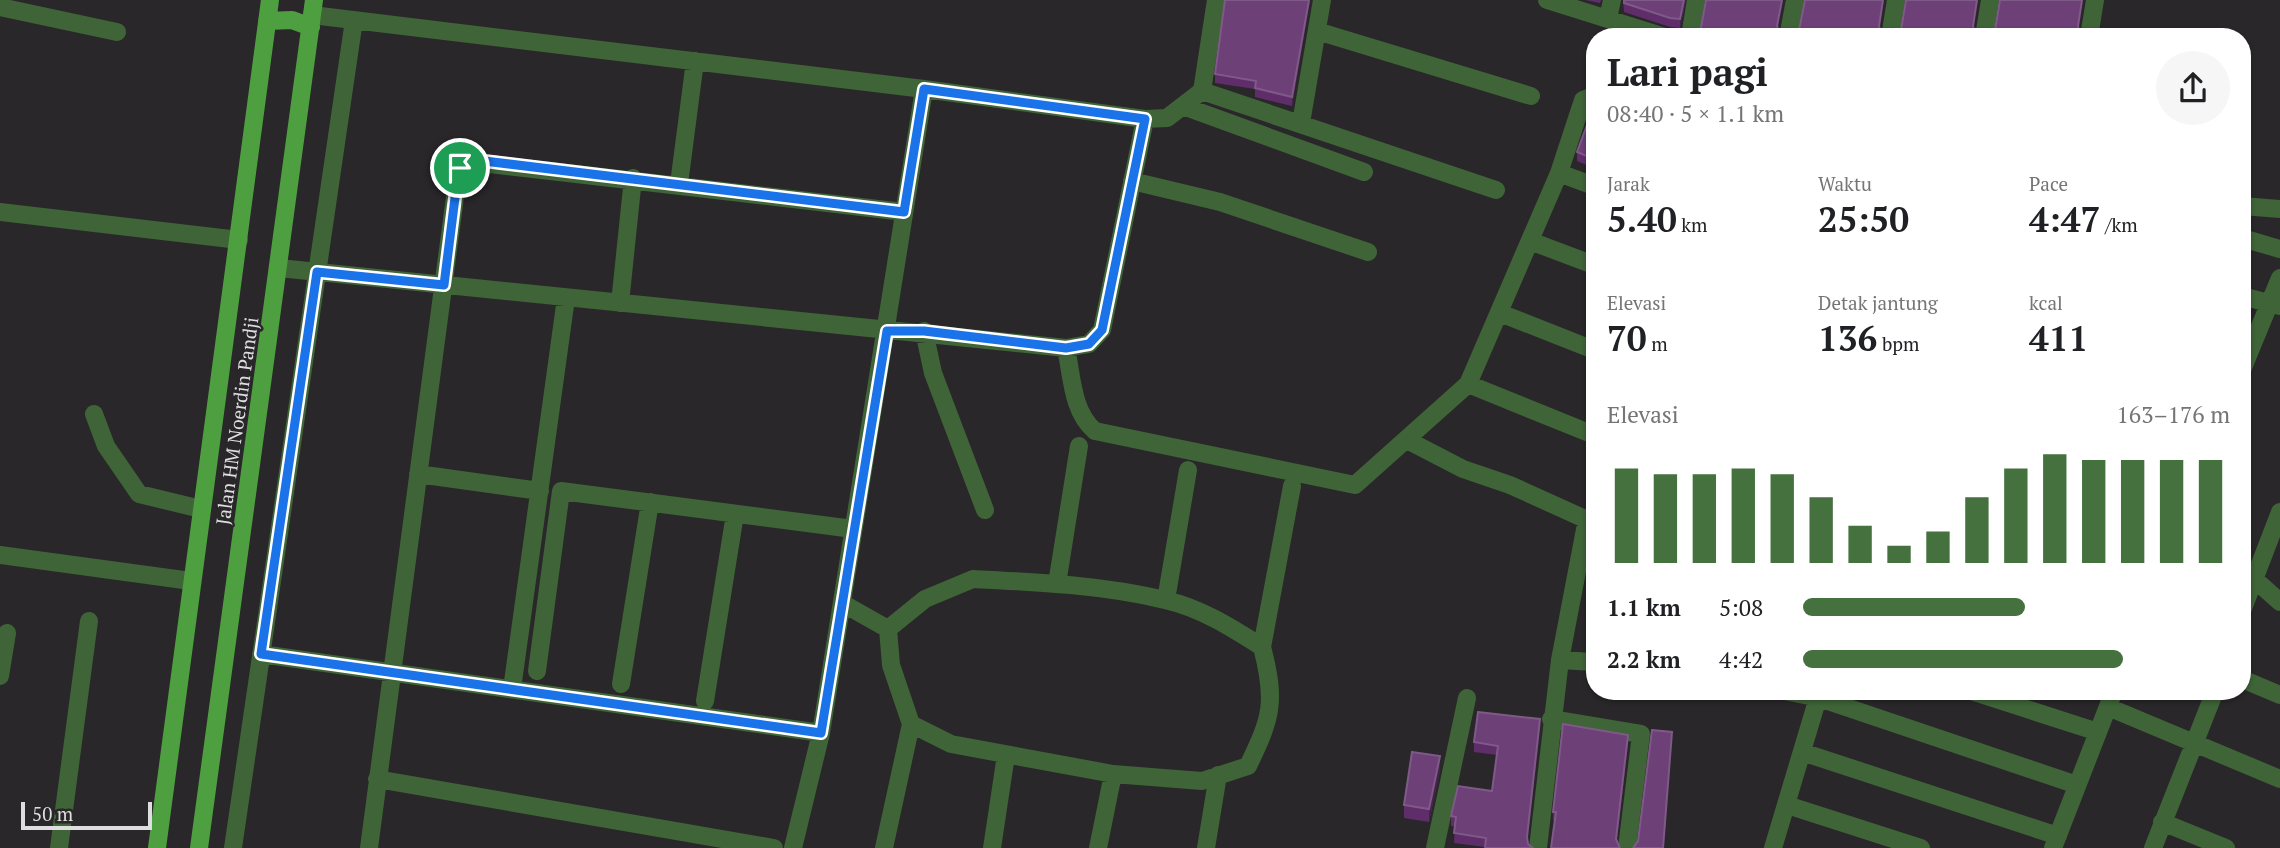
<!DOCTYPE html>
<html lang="id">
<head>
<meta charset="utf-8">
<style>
	:root { --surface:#fff; --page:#f6f6f6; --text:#202124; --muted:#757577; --accent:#44713e }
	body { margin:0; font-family:"PT Serif",serif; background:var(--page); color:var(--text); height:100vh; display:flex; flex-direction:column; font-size:26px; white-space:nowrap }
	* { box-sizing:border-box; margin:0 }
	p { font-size:23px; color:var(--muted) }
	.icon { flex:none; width:38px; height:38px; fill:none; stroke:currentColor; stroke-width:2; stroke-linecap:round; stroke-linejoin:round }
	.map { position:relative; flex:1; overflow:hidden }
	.side { position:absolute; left:1586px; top:28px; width:665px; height:672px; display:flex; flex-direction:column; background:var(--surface); border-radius:28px; box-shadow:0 2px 5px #0004 }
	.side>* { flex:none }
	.scale { position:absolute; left:21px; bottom:18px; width:131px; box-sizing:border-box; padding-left:7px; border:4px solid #dedddf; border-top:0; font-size:19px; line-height:24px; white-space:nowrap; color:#dedddf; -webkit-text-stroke:5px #292729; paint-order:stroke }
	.pin { position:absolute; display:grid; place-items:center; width:60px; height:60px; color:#fff; margin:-30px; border:4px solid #fff; border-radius:50%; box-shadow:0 2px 7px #0007 }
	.round { display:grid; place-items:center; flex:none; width:74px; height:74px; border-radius:37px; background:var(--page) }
	.overview { display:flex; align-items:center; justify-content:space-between; height:119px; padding:0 21px }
	h1 { font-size:38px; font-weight:700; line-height:52px }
	.figures { display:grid; grid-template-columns:repeat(3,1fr); gap:10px; height:119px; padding:7px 21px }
	.figures div { display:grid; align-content:center }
	.figures b { font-size:35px; font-weight:700 }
	.figures small { font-size:19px; font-weight:400 }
	.figures p { font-size:19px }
	.chart { height:196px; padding:14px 21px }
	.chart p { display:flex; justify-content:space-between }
	.chart svg { width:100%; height:126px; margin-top:7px; stroke:var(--accent); stroke-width:6 }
	ul { padding:0 21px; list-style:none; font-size:23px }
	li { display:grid; grid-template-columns:112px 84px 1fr; align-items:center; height:52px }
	li i { height:18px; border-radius:9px; background:var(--accent) }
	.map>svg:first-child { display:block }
</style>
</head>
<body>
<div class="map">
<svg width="2280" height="848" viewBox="0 0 2280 848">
	<rect width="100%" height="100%" fill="#292729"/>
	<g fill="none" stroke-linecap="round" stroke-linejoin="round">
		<path stroke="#3e6437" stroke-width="18" d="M 1547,0 L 1665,37
			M 0,7 L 117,32
			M 312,15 L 924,89
			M 1608,19 L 1612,0
			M 1317,31 L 1531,96
			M 1690,37 L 1696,0
			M 1788,37 L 1795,0
			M 1890,37 L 1896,0
			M 1984,37 L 1990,0
			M 2089,37 L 2095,0
			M 1202,91 L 1496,190
			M 1183,106 L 1364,172
			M 1301,123 L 1322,0
			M 1559,173 L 1594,186
			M 1132,181 L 1220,202 L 1368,252
			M 679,184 L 695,61
			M 2242,206 L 2280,209
			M 0,212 L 239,240
			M 2242,238 L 2280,249
			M 1530,241 L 1594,265
			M 279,268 L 1066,348 L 1089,344 L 1102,330 L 1145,119
			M 2242,296 L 2280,306
			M 620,303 L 633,178
			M 1500,313 L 1594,350
			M 924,331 L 933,373 L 985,510
			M 1066,348 C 1072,376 1072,412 1095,431 L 1355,485 L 1468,384 L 1559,173 L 1583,100 L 1594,96
			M 2242,370 L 2280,278
			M 1468,384 L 1594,435
			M 94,414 L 106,446 L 139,494 L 201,509
			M 1407,440 L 1463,469 L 1510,485 L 1594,523
			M 418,474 L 540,491
			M 0,555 L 191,581
			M 2243,577 L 2261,585 L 2280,602
			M 973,579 C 1036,582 1103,585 1165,600 C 1201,608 1232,628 1262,647 C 1276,701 1272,717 1248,766 L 1202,781 L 1113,774 L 951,744 L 911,724 L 891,665 L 888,629 L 925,599 Z
			M 1057,584 L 1079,446
			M 1166,600 L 1188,470
			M 842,603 L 888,629
			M 2242,611 L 2280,512
			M 1262,647 L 1292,486
			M 261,654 L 821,733
			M 1560,660 L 1594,662
			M 537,671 L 561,491 L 853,529
			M 0,676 L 7,633
			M 2242,679 L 2280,695
			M 621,684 L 650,502
			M 512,689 L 566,298
			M 1785,691 L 1819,698 L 2077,785
			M 1971,691 L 2098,732
			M 705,701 L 735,514
			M 2108,707 L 2280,779
			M 1551,719 L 1641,734 L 1627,848
			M 1802,752 L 2058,836
			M 377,779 L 774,848
			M 1787,805 L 1921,848
			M 2162,822 L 2226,848
			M 59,848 L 89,621
			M 233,848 L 354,20
			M 369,848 L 458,174 L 464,161 L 904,212
			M 793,848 L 821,733 L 924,89 L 1145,119 L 1167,118 L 1202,91 L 1216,0
			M 884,848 L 911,724
			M 992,848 L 1006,755
			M 1098,848 L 1113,774
			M 1206,848 L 1218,775
			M 1435,848 L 1467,698
			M 1538,848 L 1560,660 L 1587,519
			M 1773,848 L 1820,691
			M 2053,848 L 2114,691
			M 2153,848 L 2215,691"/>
		<path stroke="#4e9f3f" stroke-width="18" d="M 267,21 L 292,20 L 311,27
			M 157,848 L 270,0
			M 199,848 L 314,0"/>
	</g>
	<path fill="#602d6b" d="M 1310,0 L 1292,106 L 1255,97 L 1255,89 L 1215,83 L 1215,74 Z
		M 1585,0 L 1601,0 L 1600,3 Z
		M 1623,0 L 1686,0 L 1680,28 L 1670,27 L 1624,12 Z
		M 1706,0 L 1778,29 L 1781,37 L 1700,37 Z
		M 1594,106 L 1594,168 L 1577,161 L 1577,152 Z
		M 1540,729 L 1485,847 L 1454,843 L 1455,826 L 1451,826 L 1451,816 L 1492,791 L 1497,755 L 1474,752 L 1474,742 Z
		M 1628,744 L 1617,840 L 1553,820 L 1553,812 Z
		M 1440,770 L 1429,822 L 1404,818 L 1404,805 Z"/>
	<path fill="#44234b" d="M 1309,0 L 1310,0 L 1292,106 L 1292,97 Z
		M 1684,0 L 1686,0 L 1680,28 L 1680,19 Z
		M 1782,0 L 1783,0 L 1777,35 L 1777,26 Z
		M 1883,0 L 1884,0 L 1879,35 L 1879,26 Z
		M 1977,0 L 1978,0 L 1973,35 L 1973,26 Z
		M 2082,0 L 2083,0 L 2078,35 L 2078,26 Z
		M 1540,719 L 1540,729 L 1527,847 L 1527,837 Z
		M 1672,732 L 1664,848 L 1663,848 Z
		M 1628,735 L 1628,744 L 1616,847 L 1616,839 Z
		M 1440,756 L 1440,770 L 1429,822 L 1429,809 Z"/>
	<path fill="#6d4077" stroke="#7f5988" stroke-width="2" d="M 1225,0 L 1309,0 L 1292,97 L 1255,88 L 1256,81 L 1215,74 Z
		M 1624,0 L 1684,0 L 1680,19 L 1670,18 L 1624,3 Z
		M 1706,0 L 1782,0 L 1777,26 L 1781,37 L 1736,30 L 1735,37 L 1718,37 L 1700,33 Z
		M 1805,0 L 1883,0 L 1879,26 L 1882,36 L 1884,37 L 1794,37 L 1799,30 Z
		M 1906,0 L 1977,0 L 1973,26 L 1976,36 L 1978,37 L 1895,37 L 1901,30 Z
		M 2000,0 L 2082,0 L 2078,26 L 2080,37 L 1989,37 L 1995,30 Z
		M 1594,106 L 1594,159 L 1577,152 Z
		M 1478,712 L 1540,719 L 1527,837 L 1528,844 L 1533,848 L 1485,848 L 1486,838 L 1454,833 L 1456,817 L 1451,816 L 1458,786 L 1492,791 L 1498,746 L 1474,742 Z
		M 1563,724 L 1628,735 L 1616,839 L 1620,848 L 1551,848 L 1556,812 L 1553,812 Z
		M 1652,730 L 1672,732 L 1663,848 L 1633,848 L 1638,841 Z
		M 1412,752 L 1440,756 L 1429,809 L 1404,805 Z"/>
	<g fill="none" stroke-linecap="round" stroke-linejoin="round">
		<defs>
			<path id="route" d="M 924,89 L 1145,119 L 1102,330 L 1089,344 L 1066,348 L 924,331 L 887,331 L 821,733 L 261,654 L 317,272 L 444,285 L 458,174 L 464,161 L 468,159 L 904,212 Z"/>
		</defs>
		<use href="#route" stroke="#fff" stroke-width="14"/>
		<use href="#route" stroke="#1a73e8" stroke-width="9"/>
	</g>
	<g text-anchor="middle" stroke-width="5" stroke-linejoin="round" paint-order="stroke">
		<g font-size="19" fill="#dedddf" stroke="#292729">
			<text transform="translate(237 421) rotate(-82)" y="7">Jalan HM Noerdin Pandji</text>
		</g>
	</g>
</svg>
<div class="scale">50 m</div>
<div class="pin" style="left:460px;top:168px;background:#1e9e55"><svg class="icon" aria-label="arrive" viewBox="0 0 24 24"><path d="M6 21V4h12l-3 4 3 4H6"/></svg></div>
<section class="side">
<div class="overview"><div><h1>Lari pagi</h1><p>08:40 · 5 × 1.1 km</p></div><a class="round"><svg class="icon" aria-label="share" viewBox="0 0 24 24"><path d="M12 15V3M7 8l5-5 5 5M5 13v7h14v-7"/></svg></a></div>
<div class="figures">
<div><p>Jarak</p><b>5.40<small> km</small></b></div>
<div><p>Waktu</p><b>25:50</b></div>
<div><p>Pace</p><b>4:47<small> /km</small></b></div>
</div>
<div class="figures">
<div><p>Elevasi</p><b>70<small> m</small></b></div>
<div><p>Detak jantung</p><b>136<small> bpm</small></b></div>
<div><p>kcal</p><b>411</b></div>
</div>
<div class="chart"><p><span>Elevasi</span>163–176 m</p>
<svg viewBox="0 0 160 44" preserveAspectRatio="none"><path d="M5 44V11M15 44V13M25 44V13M35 44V11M45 44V13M55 44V21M65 44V31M75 44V38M85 44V33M95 44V21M105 44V11M115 44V6M125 44V8M135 44V8M145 44V8M155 44V8"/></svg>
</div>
<ul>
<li><b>1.1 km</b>5:08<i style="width:52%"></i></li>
<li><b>2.2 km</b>4:42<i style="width:75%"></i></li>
</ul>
</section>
</div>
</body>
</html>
